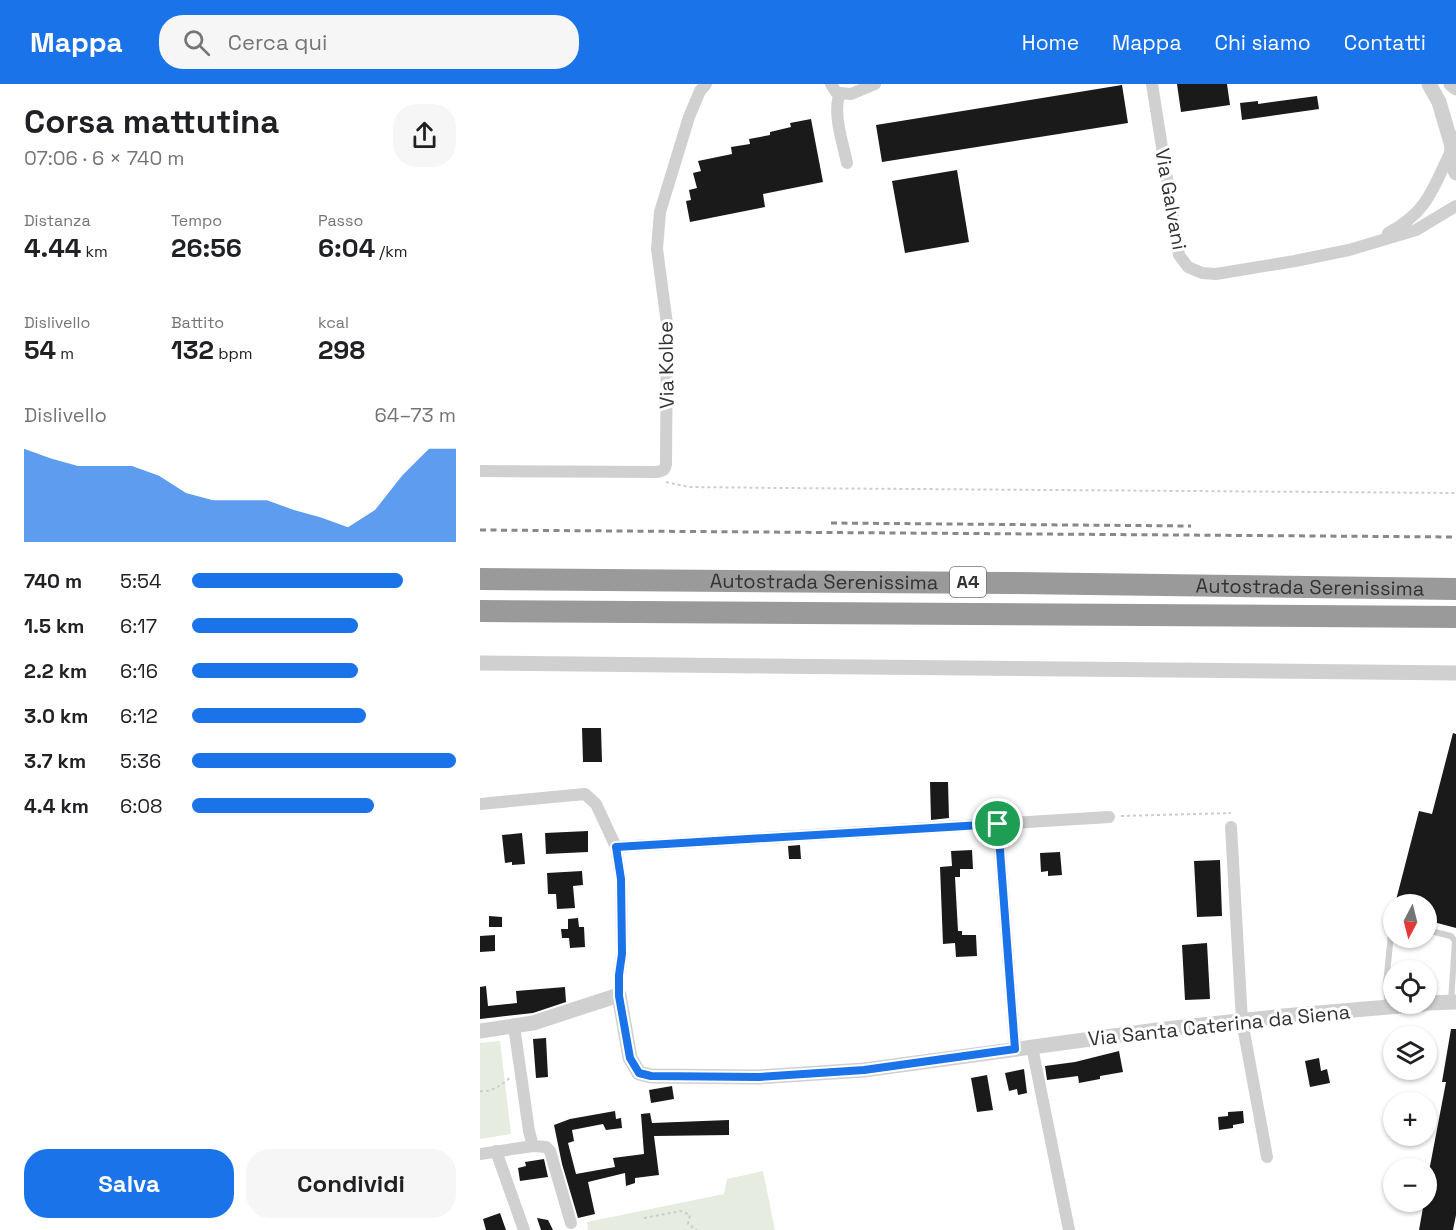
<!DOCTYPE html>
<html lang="it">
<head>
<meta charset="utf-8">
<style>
	:root { --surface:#fff; --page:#f6f6f6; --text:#202124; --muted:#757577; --accent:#1a73e8 }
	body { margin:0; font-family:"Space Grotesk",sans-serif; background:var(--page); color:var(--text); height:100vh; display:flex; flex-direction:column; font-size:22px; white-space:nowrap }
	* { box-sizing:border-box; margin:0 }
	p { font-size:20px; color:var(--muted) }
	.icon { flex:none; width:33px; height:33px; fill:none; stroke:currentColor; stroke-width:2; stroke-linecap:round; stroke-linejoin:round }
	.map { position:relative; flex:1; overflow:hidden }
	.drawer { display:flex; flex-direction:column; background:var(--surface); width:480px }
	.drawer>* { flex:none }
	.needle { width:39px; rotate:187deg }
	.buttons { position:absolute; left:903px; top:810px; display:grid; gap:12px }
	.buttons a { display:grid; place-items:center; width:54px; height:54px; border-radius:50%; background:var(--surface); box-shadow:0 2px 4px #0004; font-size:30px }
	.pin { position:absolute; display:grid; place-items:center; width:51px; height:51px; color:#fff; margin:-26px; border:3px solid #fff; border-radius:50%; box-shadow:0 2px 6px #0007 }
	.round { display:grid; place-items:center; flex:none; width:63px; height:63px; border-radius:24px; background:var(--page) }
	.headline { display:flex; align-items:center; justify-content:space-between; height:102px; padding:0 24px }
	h1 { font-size:33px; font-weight:700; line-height:45px }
	.metrics { display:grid; grid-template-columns:repeat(3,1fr); gap:9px; height:102px; padding:6px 24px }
	.metrics div { display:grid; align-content:center }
	.metrics b { font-size:26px; font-weight:700 }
	.metrics small { font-size:16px; font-weight:400 }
	.metrics p { font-size:16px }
	.chart { height:168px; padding:12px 24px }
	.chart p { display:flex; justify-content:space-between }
	.chart svg { width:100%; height:108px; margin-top:6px; fill:var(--accent); opacity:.7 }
	.button { display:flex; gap:12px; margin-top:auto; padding:12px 24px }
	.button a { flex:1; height:69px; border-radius:24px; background:var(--accent); color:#fff; font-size:24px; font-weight:700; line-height:69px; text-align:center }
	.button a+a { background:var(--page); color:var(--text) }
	ul { padding:0 24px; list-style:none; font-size:20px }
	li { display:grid; grid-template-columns:96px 72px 1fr; align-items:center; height:45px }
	li i { height:15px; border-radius:8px; background:var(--accent) }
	header { display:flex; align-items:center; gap:36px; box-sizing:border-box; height:84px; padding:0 30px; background:var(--accent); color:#fff }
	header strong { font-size:28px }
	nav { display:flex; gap:33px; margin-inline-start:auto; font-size:21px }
	.search { width:420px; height:54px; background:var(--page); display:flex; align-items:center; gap:15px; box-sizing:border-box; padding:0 21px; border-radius:24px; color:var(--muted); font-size:22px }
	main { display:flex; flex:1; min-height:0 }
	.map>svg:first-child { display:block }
</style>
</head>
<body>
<header>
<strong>Mappa</strong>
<div class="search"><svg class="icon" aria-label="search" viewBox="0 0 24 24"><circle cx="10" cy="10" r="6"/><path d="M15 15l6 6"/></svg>Cerca qui</div>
<nav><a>Home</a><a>Mappa</a><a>Chi siamo</a><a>Contatti</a></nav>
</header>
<main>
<section class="drawer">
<div class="headline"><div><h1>Corsa mattutina</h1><p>07:06 · 6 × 740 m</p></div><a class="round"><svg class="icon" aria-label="share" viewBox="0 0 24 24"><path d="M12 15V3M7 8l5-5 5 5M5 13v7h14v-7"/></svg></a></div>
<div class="metrics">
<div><p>Distanza</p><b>4.44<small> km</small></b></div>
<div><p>Tempo</p><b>26:56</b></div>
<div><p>Passo</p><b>6:04<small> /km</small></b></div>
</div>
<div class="metrics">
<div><p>Dislivello</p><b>54<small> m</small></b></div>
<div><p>Battito</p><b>132<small> bpm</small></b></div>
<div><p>kcal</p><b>298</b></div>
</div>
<div class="chart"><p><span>Dislivello</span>64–73 m</p>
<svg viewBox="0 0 160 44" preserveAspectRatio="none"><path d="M0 44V6L10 10L20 13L30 13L40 13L50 17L60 24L70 27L80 27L90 27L100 31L110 34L120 38L130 31L140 17L150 6L160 6V44z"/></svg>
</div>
<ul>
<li><b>740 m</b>5:54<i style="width:80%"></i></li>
<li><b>1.5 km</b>6:17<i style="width:63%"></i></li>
<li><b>2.2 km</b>6:16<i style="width:63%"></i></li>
<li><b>3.0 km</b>6:12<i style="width:66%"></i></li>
<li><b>3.7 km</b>5:36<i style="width:100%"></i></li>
<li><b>4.4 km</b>6:08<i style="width:69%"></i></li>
</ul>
<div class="button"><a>Salva</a><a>Condividi</a></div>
</section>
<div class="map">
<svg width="976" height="1146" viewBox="0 0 976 1146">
	<rect width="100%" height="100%" fill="#fff"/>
	<path fill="#e6ecdf" d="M 20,957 L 31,1050 L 0,1055 L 0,959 Z
		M 283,1087 L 295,1146 L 108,1146 L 107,1138 L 244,1110 L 247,1095 Z"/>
	<path fill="#1a1a1a" d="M 697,0 L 747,0 L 750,21 L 701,28 Z
		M 642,1 L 648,39 L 402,78 L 396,41 Z
		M 837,12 L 839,25 L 762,36 L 760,19 L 778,17 L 778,20 Z
		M 331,35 L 343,98 L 283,110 L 285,123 L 210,138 L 206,117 L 211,116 L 209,106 L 217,104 L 213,89 L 221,87 L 218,77 L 252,70 L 251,63 L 270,60 L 269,55 L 290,51 L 290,48 L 311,43 L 310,39 Z
		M 477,86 L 489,158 L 425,169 L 412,97 Z
		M 102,644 L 121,644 L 122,678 L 103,678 Z
		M 973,649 L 976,650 L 976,844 L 946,836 L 946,820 L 915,820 L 939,727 L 952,730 Z
		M 450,698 L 468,698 L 469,734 L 451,736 Z
		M 108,747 L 108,768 L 66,770 L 65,749 Z
		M 42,749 L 45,780 L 32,781 L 32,778 L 25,779 L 22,751 Z
		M 320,761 L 321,775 L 309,775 L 308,762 Z
		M 492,766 L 493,785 L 480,785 L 480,793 L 475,793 L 478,847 L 482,847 L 482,851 L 496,851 L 497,872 L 476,873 L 475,859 L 463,860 L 460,783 L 472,782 L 471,767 Z
		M 580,768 L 582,791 L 568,792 L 568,787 L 561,788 L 560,769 Z
		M 740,776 L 742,832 L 717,833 L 714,777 Z
		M 102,787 L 103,801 L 93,802 L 95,824 L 77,825 L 76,810 L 68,810 L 67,789 Z
		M 9,832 L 22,833 L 22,843 L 9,843 Z
		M 98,834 L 99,843 L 104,843 L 105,863 L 90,864 L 89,854 L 82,854 L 81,845 L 88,845 L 88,835 Z
		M 15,851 L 15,867 L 0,868 L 0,852 Z
		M 727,859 L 730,915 L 705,916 L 702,861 Z
		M 6,902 L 8,922 L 37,919 L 36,907 L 85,903 L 86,918 L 53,929 L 0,935 L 0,903 Z
		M 971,945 L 976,945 L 976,1131 L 973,1146 L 939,1146 L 944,1118 L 946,1118 L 946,1103 L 966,998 L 962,998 Z
		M 66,954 L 68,993 L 56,994 L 53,955 Z
		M 639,967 L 643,988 L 620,992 L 620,995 L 599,999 L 598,992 L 567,996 L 565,982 L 595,978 Z
		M 839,974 L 841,987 L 847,985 L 850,999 L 830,1003 L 825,977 Z
		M 544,985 L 547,1009 L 538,1011 L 537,1005 L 529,1007 L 525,989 Z
		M 507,991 L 513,1026 L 497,1028 L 491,994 Z
		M 192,1002 L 194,1015 L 171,1019 L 169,1006 Z
		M 135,1027 L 136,1035 L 141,1034 L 142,1044 L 126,1046 L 123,1040 L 92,1046 L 94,1057 L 88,1059 L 96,1090 L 135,1083 L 133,1074 L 164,1070 L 161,1030 L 170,1029 L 172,1039 L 249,1036 L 249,1051 L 174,1052 L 179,1091 L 155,1094 L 155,1099 L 146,1102 L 145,1089 L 108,1098 L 115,1130 L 98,1134 L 82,1080 L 74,1041 L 90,1035 Z
		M 763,1027 L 764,1039 L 753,1041 L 753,1044 L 739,1046 L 738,1033 L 748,1032 L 748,1028 Z
		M 64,1075 L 68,1093 L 40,1097 L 38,1084 L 46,1082 L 45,1078 Z
		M 20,1129 L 26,1146 L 6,1146 L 3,1135 Z
		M 57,1134 L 68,1136 L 73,1146 L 61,1146 Z"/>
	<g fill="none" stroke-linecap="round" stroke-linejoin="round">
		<path stroke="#cdcdcd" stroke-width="2" stroke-dasharray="3 3" stroke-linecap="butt" d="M 186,398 L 209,403 L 301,404 L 976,409
			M 641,732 L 751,729
			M 0,1007 C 12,1009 22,1000 31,993
			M 164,1134 L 201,1127 L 210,1131 L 208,1140 L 217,1146"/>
		<path stroke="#d0d0d0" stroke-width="6" d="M 946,846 L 971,852 L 975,857 L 971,918
			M 908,922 L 906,900 L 911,850 L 914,846"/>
		<path stroke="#d0d0d0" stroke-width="12" d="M 351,0 L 356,8 L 360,9 C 352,29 363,59 367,79
			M 672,0 L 699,171 L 708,183 L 722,189 L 736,190 L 815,177 L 869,166 L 936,146 L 976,122
			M 360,9 L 371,10 L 395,0
			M 908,149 C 948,128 953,104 971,67
			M 0,387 L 177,388 C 183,387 185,386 186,380 L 187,240 L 177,165 L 180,128 L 209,33 L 220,7 L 226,0
			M 0,720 L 105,710 L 116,720 L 136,763 L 141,795 L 142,870 L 139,891 L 139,911
			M 518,740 L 535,965
			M 751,743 L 762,937 L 787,1073
			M 136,763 L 629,733
			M 34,942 L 49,1047 L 53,1062
			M 552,963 L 589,1146
			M 16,1067 L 44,1146
			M 0,1070 L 53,1062 L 66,1063 L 70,1067 L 91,1139"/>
		<path stroke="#d0d0d0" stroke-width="15" d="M 949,0 L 959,18 L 972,62
			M 971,0 L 976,4
			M 974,54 C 970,66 971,78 976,89
			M 0,579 L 976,589
			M 946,919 L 976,918
			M 0,947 L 53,939 L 139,911 L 150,974 L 159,989 L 171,992 L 279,993 L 384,986 L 677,946 L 803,932 L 944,920"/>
		<g stroke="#9a9a9a" stroke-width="22">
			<path id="s1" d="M 0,495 L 529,499 L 976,505"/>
			<path d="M 0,527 L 976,533"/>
		</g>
		<path stroke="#888" stroke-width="3" stroke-dasharray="6 4.5" stroke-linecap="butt" d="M 351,439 L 711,442
			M 0,446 L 976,453"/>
	</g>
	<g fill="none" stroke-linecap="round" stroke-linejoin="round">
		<defs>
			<path id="route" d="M 518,740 L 535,965 L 384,986 L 279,993 L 171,992 L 159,989 L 150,974 L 139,912 L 139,891 L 142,870 L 141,795 L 136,763 Z"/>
		</defs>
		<use href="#route" stroke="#fff" stroke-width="12"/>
		<use href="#route" stroke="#1a73e8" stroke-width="8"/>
	</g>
	<g text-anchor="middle" stroke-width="6" stroke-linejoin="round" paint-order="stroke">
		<rect fill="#fff" stroke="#707070" stroke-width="1.5" x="470" y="483" width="36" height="30" rx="4.5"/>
		<g font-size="18" font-weight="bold" fill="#333">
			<text x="488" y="504">A4</text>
		</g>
		<g font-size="20" fill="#333" stroke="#fff">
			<text transform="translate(691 115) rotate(80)" y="7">Via Galvani</text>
			<text transform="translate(186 281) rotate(-91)" y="7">Via Kolbe</text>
			<text dy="7" stroke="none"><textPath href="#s1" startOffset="344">Autostrada Serenissima</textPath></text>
			<text dy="7" stroke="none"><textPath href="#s1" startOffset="830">Autostrada Serenissima</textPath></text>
			<text transform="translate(739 941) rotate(-6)" y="7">Via Santa Caterina da Siena</text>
		</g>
	</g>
</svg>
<div class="buttons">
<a><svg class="needle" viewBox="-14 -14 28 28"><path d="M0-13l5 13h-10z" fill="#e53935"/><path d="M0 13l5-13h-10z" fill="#757577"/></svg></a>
<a><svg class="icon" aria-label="locate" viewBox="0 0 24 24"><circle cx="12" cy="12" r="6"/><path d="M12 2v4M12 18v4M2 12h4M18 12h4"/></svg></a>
<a><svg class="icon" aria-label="layers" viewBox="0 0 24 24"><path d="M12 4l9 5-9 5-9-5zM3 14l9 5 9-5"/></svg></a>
<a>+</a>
<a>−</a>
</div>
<div class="pin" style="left:518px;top:740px;background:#1e9e55"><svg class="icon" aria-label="arrive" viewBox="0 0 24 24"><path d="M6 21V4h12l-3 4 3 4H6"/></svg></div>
</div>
</main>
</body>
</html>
